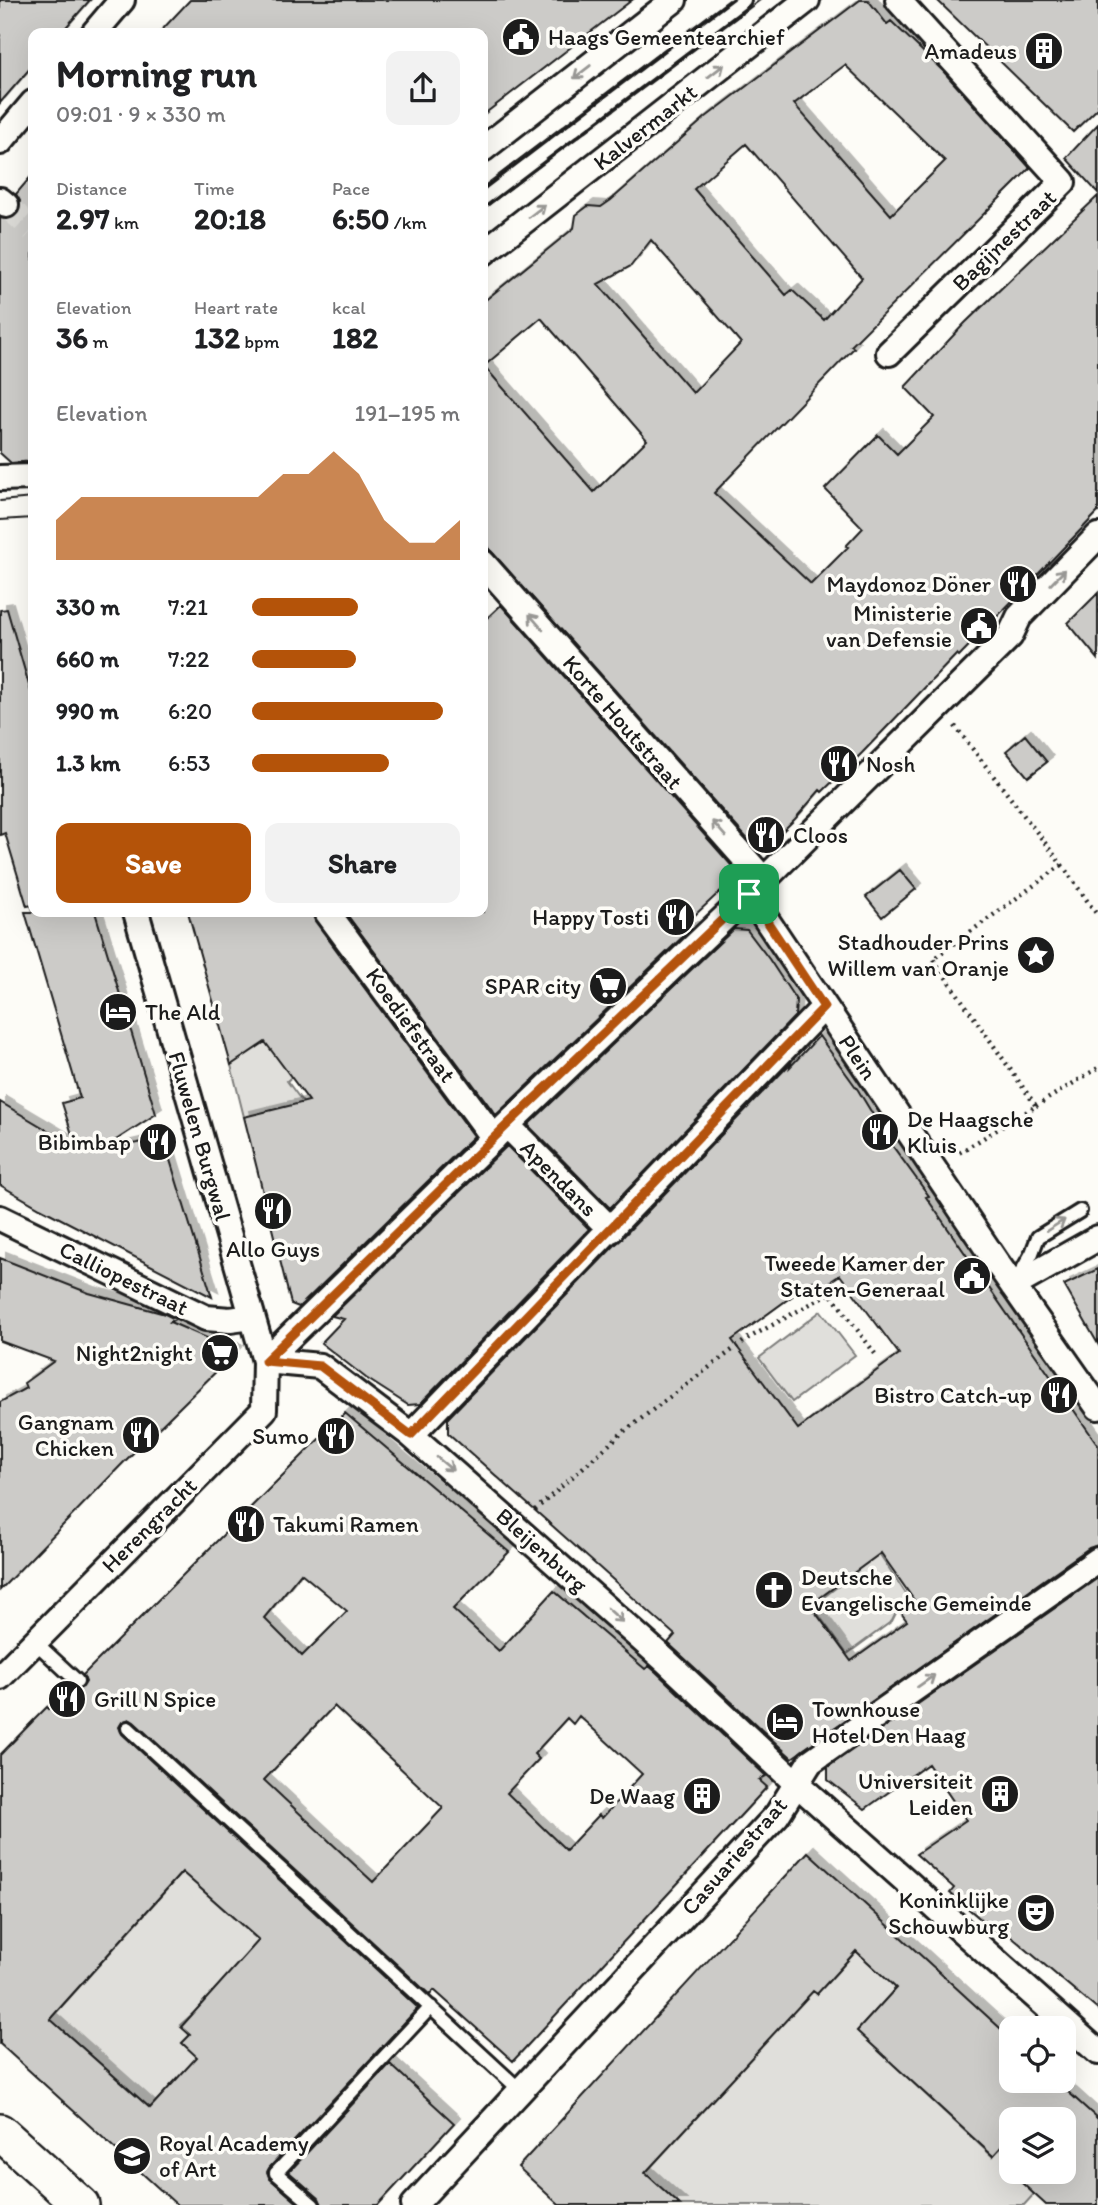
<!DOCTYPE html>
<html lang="en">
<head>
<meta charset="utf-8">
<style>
	:root { --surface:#fff; --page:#f2f2f2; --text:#202124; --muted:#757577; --accent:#b45309 }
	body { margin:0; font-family:Itim,sans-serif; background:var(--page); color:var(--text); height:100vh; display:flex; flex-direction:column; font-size:26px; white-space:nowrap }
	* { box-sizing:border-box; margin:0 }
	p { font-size:23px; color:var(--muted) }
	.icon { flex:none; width:38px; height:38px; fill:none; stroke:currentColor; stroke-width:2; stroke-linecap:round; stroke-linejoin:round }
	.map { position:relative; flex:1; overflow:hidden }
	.drawer { position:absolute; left:28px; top:28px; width:460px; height:889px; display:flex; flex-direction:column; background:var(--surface); border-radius:14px; box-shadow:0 7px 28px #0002 }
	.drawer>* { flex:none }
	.buttons { position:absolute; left:999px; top:2016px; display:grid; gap:14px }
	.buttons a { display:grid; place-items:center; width:77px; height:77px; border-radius:14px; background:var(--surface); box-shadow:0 7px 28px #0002; font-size:35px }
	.pin { position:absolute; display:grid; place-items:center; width:60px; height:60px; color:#fff; margin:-30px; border-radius:14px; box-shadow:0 4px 10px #0006 }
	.round { display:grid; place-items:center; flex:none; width:74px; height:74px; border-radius:14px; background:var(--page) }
	.overview { display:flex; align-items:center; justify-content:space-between; height:119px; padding:0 28px }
	h1 { font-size:38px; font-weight:700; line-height:52px }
	.metrics { display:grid; grid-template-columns:repeat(3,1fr); gap:10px; height:119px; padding:7px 28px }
	.metrics div { display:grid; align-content:center }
	.metrics b { font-size:30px; font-weight:700 }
	.metrics small { font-size:19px; font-weight:400 }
	.metrics p { font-size:19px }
	.chart { height:196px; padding:14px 28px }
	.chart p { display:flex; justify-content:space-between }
	.chart svg { width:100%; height:126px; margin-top:7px; fill:var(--accent); opacity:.7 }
	.primary-button { display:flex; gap:14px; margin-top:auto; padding:14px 28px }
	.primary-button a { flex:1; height:80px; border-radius:14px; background:var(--accent); color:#fff; font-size:28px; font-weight:700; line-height:80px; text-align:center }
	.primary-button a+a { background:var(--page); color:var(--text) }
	ul { padding:0 28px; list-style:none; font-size:23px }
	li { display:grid; grid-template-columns:112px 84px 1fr; align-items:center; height:52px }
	li i { height:18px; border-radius:9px; background:var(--accent) }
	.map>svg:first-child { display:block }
</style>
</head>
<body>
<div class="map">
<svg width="1098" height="2205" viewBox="0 0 1098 2205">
	<defs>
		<filter id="shadow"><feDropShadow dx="6" dy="-6" stdDeviation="0" flood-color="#0004"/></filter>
	</defs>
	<rect width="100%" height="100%" fill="#fdfcf7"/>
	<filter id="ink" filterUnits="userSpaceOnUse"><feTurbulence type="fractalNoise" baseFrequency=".0143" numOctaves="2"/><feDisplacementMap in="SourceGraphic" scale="14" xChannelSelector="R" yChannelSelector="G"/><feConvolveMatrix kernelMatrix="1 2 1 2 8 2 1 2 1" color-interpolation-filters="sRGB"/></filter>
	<g filter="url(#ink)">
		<path fill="#e0dfdb" stroke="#7e7e7c" stroke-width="2" d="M 276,1033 L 302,1068 L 287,1081 L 307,1108 L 244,1117 L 231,1065 Z
			M 821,1311 L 855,1355 L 792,1402 L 759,1358 Z
			M 836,1550 L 877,1550 L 910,1600 L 898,1609 L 892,1621 L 847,1654 L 812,1606 L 854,1574 Z
			M 182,1872 L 267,1948 L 180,2025 L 190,2035 L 182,2043 L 204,2063 L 173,2083 L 150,2108 L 50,2019 Z
			M 856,1951 L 896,1988 L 857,2031 L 992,2156 L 1011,2135 L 1012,2172 L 1019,2172 L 1015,2176 L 1034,2194 L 1024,2205 L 680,2205 L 645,2173 L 813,1990 L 817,1994 Z"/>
		<path fill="#cccbc8" stroke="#1c1c1c" stroke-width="2" fill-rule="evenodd" filter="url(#shadow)" d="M 0,0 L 90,0 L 61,33 L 33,33 L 33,65 L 0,103 Z
			M 190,0 L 632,0 L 483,115 L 483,33 L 159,33 Z
			M 860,0 L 868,0 L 887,24 L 891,21 L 943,71 L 1030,168 L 851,346 L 854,348 L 714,493 L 811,584 L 848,547 L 846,546 L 863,528 L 825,489 L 878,435 L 897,454 L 934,417 L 905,387 L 965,323 L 1098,196 L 1098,512 L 959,656 L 957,654 L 862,753 L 822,792 L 820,790 L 795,819 L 760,853 L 483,542 L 483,302 L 574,228 L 576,215 L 588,206 L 601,207 L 611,200 L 706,117 ZM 845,65 L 945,161 L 891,215 L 794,104 ZM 746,144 L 862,278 L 824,320 L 792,290 L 786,295 L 694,189 ZM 651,240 L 741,343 L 693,393 L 598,284 L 631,266 ZM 541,318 L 647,440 L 594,492 L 484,366 Z
			M 937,0 L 1098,0 L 1098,108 L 1073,132 Z
			M 1098,124 L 1098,193 L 1066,158 Z
			M 33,174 L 33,461 L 11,463 L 0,453 L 0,218 L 10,219 L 18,214 L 20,201 L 16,194 Z
			M 1098,593 L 1098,659 L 1068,623 Z
			M 501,605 L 739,874 L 681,928 L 692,928 L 496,1115 L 345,912 L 483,912 L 483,622 Z
			M 7,609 L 33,699 L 33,905 L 27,906 L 5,833 L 0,835 L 0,610 Z
			M 1025,735 L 1047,762 L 1028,777 L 1006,751 Z
			M 900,870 L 916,889 L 882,917 L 866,897 Z
			M 25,912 L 95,912 L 156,1114 L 96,1153 L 163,1137 L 212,1297 L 40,1208 L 0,1185 L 0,1102 L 76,1147 L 62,1103 L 80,1098 Z
			M 188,912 L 312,912 L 315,921 L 474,1136 L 299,1307 L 291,1304 L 244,1117 L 309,1101 L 265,1042 L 231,1065 Z
			M 734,929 L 747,930 L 769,959 L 796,1000 L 795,1016 L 610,1208 L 528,1125 Z
			M 819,1036 L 858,1090 L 875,1118 L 873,1119 L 929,1196 L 926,1197 L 1098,1445 L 1098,1545 L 1089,1548 L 792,1758 L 668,1643 L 675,1635 L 448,1433 L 448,1418 L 791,1063 L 790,1067 ZM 840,1275 L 899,1354 L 798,1429 L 732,1340 L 813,1281 L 819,1289 ZM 881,1553 L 916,1603 L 901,1613 L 907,1621 L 851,1661 L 810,1605 Z
			M 507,1146 L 589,1229 L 420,1404 L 408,1405 L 366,1378 L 321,1343 L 344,1319 L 332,1316 Z
			M 0,1258 L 89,1293 L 165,1314 L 175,1319 L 170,1322 L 237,1351 L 125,1461 L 0,1590 L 0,1402 L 26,1388 L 24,1383 L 54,1361 L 0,1341 Z
			M 1098,1269 L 1098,1344 L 1064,1285 Z
			M 345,1413 L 509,1552 L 453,1609 L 499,1651 L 554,1591 L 645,1669 L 649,1666 L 656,1672 L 766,1776 L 759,1780 L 767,1787 L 513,2061 L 434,1990 L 430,1995 L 134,1722 L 129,1719 L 122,1722 L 119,1727 L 122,1734 L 418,2008 L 269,2168 L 267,2172 L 270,2179 L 300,2205 L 177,2205 L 0,2044 L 0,1755 L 33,1721 L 47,1707 L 49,1709 L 71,1687 L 76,1690 L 83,1687 L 86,1682 L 83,1675 ZM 301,1573 L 347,1611 L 302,1656 L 264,1618 ZM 334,1706 L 443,1808 L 373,1882 L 264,1780 ZM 579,1716 L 642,1774 L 602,1818 L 599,1815 L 566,1850 L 507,1793 L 539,1759 L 534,1754 L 567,1718 L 573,1724 ZM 182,1872 L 259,1940 L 181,2027 L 190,2035 L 182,2043 L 197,2057 L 150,2108 L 50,2019 Z
			M 1098,1578 L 1098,2010 L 1008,1934 L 1004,1939 L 950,1893 L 954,1888 L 916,1854 L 966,1820 L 928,1764 L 865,1809 L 828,1780 L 828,1767 Z
			M 808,1852 L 1012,2039 L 1012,2081 L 1056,2081 L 1098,2119 L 1098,2205 L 1046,2205 L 1010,2172 L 1064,2172 L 1064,2119 L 1012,2119 L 1012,2135 L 993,2156 L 857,2031 L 896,1988 L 856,1951 L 817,1994 L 813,1991 L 645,2173 L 680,2205 L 559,2205 L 518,2167 Z
			M 390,2064 L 454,2123 L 378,2205 L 322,2205 L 319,2198 L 289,2172 Z"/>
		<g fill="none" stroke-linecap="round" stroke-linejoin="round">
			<path stroke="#dbdad6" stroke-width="24" stroke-dasharray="24 12" stroke-linecap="butt" d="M 6,205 L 33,230"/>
			<defs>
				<path id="lane" d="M 483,199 L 744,0
					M 1017,1280 L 1032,1253 L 1038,1237 L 1080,1211
					M 34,1641 L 77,1681
					M 128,1728 L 520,2090
					M 313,2205 L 276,2173 L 431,2007"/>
				<path id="street" d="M 94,33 L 122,0
					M 0,142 L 33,103
					M 483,149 L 674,0
					M 0,200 L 6,205
					M 483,253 L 807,0
					M 889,353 L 1063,182 L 898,0
					M 0,478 L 33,477
					M 483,563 L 764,880
					M 749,894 L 997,1263 L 1098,1407
					M 327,912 L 494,1138
					M 507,1125 L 611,1230
					M 0,1218 L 206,1318 L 230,1320 L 252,1317
					M 1013,1286 L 1098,1238
					M 265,1361 L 507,1125 L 764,880 L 1010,636 L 1019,617 L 1098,536
					M 265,1361 L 320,1366 L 411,1435 L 666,1661 L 796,1783 L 1098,2052
					M 411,1435 L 824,1007
					M 0,1677 L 264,1410 L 265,1361 L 136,912
					M 414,2205 L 777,1815 L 810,1762 L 1098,1560"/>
				<path id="secondary" d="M 0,2132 L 81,2205"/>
			</defs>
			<use href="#lane" stroke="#1c1c1c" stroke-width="18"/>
			<use href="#street" stroke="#1c1c1c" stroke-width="30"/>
			<use href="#secondary" stroke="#1c1c1c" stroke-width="40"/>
			<path stroke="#1c1c1c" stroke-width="4.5" stroke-dasharray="2 5" stroke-linecap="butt" d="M 955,726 L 1062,865 L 933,959 L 1036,1106 L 957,1154
				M 1062,865 L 1098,916
				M 1036,1106 L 1098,1068
				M 535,1510 L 622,1433 L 747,1339 L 830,1293 L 876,1355"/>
			<use href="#lane" stroke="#fdfcf7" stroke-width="12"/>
			<use href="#street" stroke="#fdfcf7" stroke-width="24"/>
			<use href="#secondary" stroke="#fdfcf7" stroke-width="35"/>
			<path stroke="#1c1c1c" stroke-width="2" d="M 483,187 L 729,0
				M 483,209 L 760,0
				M 0,501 L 33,498
				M 0,520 L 33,518"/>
		</g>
		<defs><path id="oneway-shaft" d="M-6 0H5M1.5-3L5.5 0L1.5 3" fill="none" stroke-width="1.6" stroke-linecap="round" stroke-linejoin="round" transform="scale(1.75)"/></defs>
		<g stroke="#989794">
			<use href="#oneway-shaft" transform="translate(716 71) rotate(-38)"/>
			<use href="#oneway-shaft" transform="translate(582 72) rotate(142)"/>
			<use href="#oneway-shaft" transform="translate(537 211) rotate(-38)"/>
			<use href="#oneway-shaft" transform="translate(1058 577) rotate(-46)"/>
			<use href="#oneway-shaft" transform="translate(536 622) rotate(-131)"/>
			<use href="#oneway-shaft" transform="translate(719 829) rotate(-131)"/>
			<use href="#oneway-shaft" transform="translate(1056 1225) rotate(-32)"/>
			<use href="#oneway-shaft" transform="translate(445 1464) rotate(40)"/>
			<use href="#oneway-shaft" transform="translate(615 1615) rotate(42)"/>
			<use href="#oneway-shaft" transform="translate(926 1681) rotate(-35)"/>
		</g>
	</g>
	<g fill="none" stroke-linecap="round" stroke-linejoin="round" filter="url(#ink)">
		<defs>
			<path id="route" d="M 749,894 L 824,1007 L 411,1435 L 320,1366 L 265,1361 L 507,1125 Z"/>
		</defs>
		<use href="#route" stroke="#fff" stroke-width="14"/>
		<use href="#route" stroke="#b45309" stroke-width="9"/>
	</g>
	<defs>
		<symbol id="civic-disc" viewBox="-11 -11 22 22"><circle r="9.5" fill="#1c1c1c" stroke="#fdfcf7"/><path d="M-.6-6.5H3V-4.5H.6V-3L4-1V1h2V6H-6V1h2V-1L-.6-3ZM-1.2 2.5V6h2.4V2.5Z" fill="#fff"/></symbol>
		<symbol id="building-disc" viewBox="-11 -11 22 22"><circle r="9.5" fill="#1c1c1c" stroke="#fdfcf7"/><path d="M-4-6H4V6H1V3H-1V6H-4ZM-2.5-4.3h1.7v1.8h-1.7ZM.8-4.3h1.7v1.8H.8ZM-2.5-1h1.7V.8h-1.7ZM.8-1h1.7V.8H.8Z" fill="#fff"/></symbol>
		<symbol id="restaurant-disc" viewBox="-11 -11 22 22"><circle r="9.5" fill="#1c1c1c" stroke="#fdfcf7"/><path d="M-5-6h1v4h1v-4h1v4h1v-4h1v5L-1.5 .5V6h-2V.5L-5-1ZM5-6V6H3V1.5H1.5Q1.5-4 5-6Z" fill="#fff"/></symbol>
		<symbol id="sight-disc" viewBox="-11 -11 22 22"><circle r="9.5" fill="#1c1c1c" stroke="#fdfcf7"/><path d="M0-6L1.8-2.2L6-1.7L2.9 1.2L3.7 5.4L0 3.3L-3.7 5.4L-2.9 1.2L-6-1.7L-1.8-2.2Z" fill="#fff"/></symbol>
		<symbol id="supermarket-disc" viewBox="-11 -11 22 22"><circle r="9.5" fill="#1c1c1c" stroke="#fdfcf7"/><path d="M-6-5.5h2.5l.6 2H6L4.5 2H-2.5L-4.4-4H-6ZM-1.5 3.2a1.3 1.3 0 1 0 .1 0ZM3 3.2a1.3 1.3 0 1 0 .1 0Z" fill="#fff"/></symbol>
		<symbol id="hotel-disc" viewBox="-11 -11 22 22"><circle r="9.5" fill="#1c1c1c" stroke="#fdfcf7"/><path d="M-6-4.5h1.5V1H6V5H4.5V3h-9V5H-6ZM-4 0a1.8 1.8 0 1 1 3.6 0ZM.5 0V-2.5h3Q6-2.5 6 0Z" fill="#fff"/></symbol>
		<symbol id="church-disc" viewBox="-11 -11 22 22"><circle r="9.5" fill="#1c1c1c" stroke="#fdfcf7"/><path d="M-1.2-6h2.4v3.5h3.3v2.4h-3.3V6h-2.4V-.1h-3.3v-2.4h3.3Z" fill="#fff"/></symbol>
		<symbol id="theatre-disc" viewBox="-11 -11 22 22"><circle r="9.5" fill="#1c1c1c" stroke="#fdfcf7"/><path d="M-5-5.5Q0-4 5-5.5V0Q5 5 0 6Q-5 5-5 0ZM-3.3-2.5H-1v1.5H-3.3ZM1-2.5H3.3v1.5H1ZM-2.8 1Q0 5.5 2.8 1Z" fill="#fff"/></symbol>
		<symbol id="university-disc" viewBox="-11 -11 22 22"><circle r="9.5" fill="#1c1c1c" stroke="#fdfcf7"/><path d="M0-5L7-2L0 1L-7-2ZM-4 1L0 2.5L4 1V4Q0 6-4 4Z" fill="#fff"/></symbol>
	</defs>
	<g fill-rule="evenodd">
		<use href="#civic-disc" x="499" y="15" width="44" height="44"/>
		<use href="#building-disc" x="1022" y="29" width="44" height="44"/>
		<use href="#restaurant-disc" x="996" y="562" width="44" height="44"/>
		<use href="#civic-disc" x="957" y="604" width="44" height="44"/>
		<use href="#restaurant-disc" x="817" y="742" width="44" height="44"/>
		<use href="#restaurant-disc" x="744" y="813" width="44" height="44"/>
		<use href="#restaurant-disc" x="654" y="895" width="44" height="44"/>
		<use href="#sight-disc" x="1014" y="933" width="44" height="44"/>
		<use href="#supermarket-disc" x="586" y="964" width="44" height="44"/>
		<use href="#hotel-disc" x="96" y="990" width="44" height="44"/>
		<use href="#restaurant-disc" x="858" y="1110" width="44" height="44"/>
		<use href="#restaurant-disc" x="136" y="1120" width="44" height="44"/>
		<use href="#restaurant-disc" x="251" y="1189" width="44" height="44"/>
		<use href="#civic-disc" x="950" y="1254" width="44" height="44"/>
		<use href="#supermarket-disc" x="198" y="1331" width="44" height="44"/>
		<use href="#restaurant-disc" x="1037" y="1373" width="44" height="44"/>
		<use href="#restaurant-disc" x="119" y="1413" width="44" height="44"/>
		<use href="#restaurant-disc" x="314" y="1414" width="44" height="44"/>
		<use href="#restaurant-disc" x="224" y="1502" width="44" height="44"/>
		<use href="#church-disc" x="752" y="1568" width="44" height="44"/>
		<use href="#restaurant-disc" x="45" y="1677" width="44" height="44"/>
		<use href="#hotel-disc" x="763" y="1700" width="44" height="44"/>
		<use href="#building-disc" x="978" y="1772" width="44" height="44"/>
		<use href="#building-disc" x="680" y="1774" width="44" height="44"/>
		<use href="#theatre-disc" x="1014" y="1891" width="44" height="44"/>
		<use href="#university-disc" x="110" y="2134" width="44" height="44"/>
	</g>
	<g text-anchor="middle" stroke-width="7" stroke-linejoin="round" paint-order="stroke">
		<g font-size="23" fill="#1c1c1c" stroke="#fdfcf7" text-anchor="end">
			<text x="548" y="45" text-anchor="start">Haags Gemeentearchief</text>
			<text x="1017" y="59">Amadeus</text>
			<text x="991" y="592">Maydonoz Döner</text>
			<text x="952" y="621">Ministerie<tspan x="952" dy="26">van Defensie</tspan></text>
			<text x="866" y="772" text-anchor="start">Nosh</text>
			<text x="793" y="843" text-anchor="start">Cloos</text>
			<text x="649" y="925">Happy Tosti</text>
			<text x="1009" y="950">Stadhouder Prins<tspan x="1009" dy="26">Willem van Oranje</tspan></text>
			<text x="581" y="994">SPAR city</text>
			<text x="145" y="1020" text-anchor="start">The Ald</text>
			<text x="907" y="1127" text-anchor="start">De Haagsche<tspan x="907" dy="26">Kluis</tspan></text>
			<text x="131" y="1150">Bibimbap</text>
			<text x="273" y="1257" text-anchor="middle">Allo Guys</text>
			<text x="945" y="1271">Tweede Kamer der<tspan x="945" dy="26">Staten-Generaal</tspan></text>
			<text x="193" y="1361">Night2night</text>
			<text x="1032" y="1403">Bistro Catch-up</text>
			<text x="114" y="1430">Gangnam<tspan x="114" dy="26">Chicken</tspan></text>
			<text x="309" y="1444">Sumo</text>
			<text x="273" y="1532" text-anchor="start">Takumi Ramen</text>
			<text x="801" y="1585" text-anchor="start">Deutsche<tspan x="801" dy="26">Evangelische Gemeinde</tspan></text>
			<text x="94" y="1707" text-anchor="start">Grill N Spice</text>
			<text x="812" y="1717" text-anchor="start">Townhouse<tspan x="812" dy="26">Hotel Den Haag</tspan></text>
			<text x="973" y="1789">Universiteit<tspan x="973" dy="26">Leiden</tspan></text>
			<text x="675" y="1804">De Waag</text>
			<text x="1009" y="1908">Koninklijke<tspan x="1009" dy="26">Schouwburg</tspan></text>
			<text x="159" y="2151" text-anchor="start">Royal Academy<tspan x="159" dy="26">of Art</tspan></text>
		</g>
		<g font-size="23" fill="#1c1c1c" stroke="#fdfcf7">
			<text transform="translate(645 127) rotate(-38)" y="8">Kalvermarkt</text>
			<text transform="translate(1004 240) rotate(-44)" y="8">Bagijnestraat</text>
			<text transform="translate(623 722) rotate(49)" y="8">Korte Houtstraat</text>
			<text transform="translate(411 1025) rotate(54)" y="8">Koediefstraat</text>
			<text transform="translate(858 1057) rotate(56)" y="8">Plein</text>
			<text transform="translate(200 1136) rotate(74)" y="8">Fluwelen Burgwal</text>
			<text transform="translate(559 1178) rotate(45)" y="8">Apendans</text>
			<text transform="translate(124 1278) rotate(26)" y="8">Calliopestraat</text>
			<text transform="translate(149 1525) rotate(-45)" y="8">Herengracht</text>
			<text transform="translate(542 1550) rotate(42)" y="8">Bleijenburg</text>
			<text transform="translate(734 1856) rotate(-49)" y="8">Casuariestraat</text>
		</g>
	</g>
</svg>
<div class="buttons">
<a><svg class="icon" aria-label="locate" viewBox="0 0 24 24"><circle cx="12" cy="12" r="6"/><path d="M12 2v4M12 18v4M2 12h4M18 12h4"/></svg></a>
<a><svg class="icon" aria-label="layers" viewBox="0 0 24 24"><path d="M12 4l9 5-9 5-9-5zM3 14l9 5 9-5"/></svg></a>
</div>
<div class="pin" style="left:749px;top:894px;background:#1e9e55"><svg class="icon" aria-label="arrive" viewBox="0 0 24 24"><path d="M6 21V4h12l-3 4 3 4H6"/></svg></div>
<section class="drawer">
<div class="overview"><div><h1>Morning run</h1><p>09:01 · 9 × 330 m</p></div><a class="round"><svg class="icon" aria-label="share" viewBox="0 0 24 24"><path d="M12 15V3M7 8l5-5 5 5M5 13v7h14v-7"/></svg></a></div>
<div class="metrics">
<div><p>Distance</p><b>2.97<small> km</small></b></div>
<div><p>Time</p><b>20:18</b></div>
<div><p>Pace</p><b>6:50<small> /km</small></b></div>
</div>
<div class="metrics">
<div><p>Elevation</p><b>36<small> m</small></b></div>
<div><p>Heart rate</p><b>132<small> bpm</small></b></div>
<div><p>kcal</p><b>182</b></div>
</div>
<div class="chart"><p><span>Elevation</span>191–195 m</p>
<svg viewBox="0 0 160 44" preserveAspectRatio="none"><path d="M0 44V30L10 22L20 22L30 22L40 22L50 22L60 22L70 22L80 22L90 14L100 14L110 6L120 14L130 30L140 38L150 38L160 30V44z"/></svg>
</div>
<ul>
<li><b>330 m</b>7:21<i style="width:51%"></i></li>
<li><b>660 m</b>7:22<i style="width:50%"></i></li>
<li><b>990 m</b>6:20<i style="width:92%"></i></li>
<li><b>1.3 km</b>6:53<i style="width:66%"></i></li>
</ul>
<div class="primary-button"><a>Save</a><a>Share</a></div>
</section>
</div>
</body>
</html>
